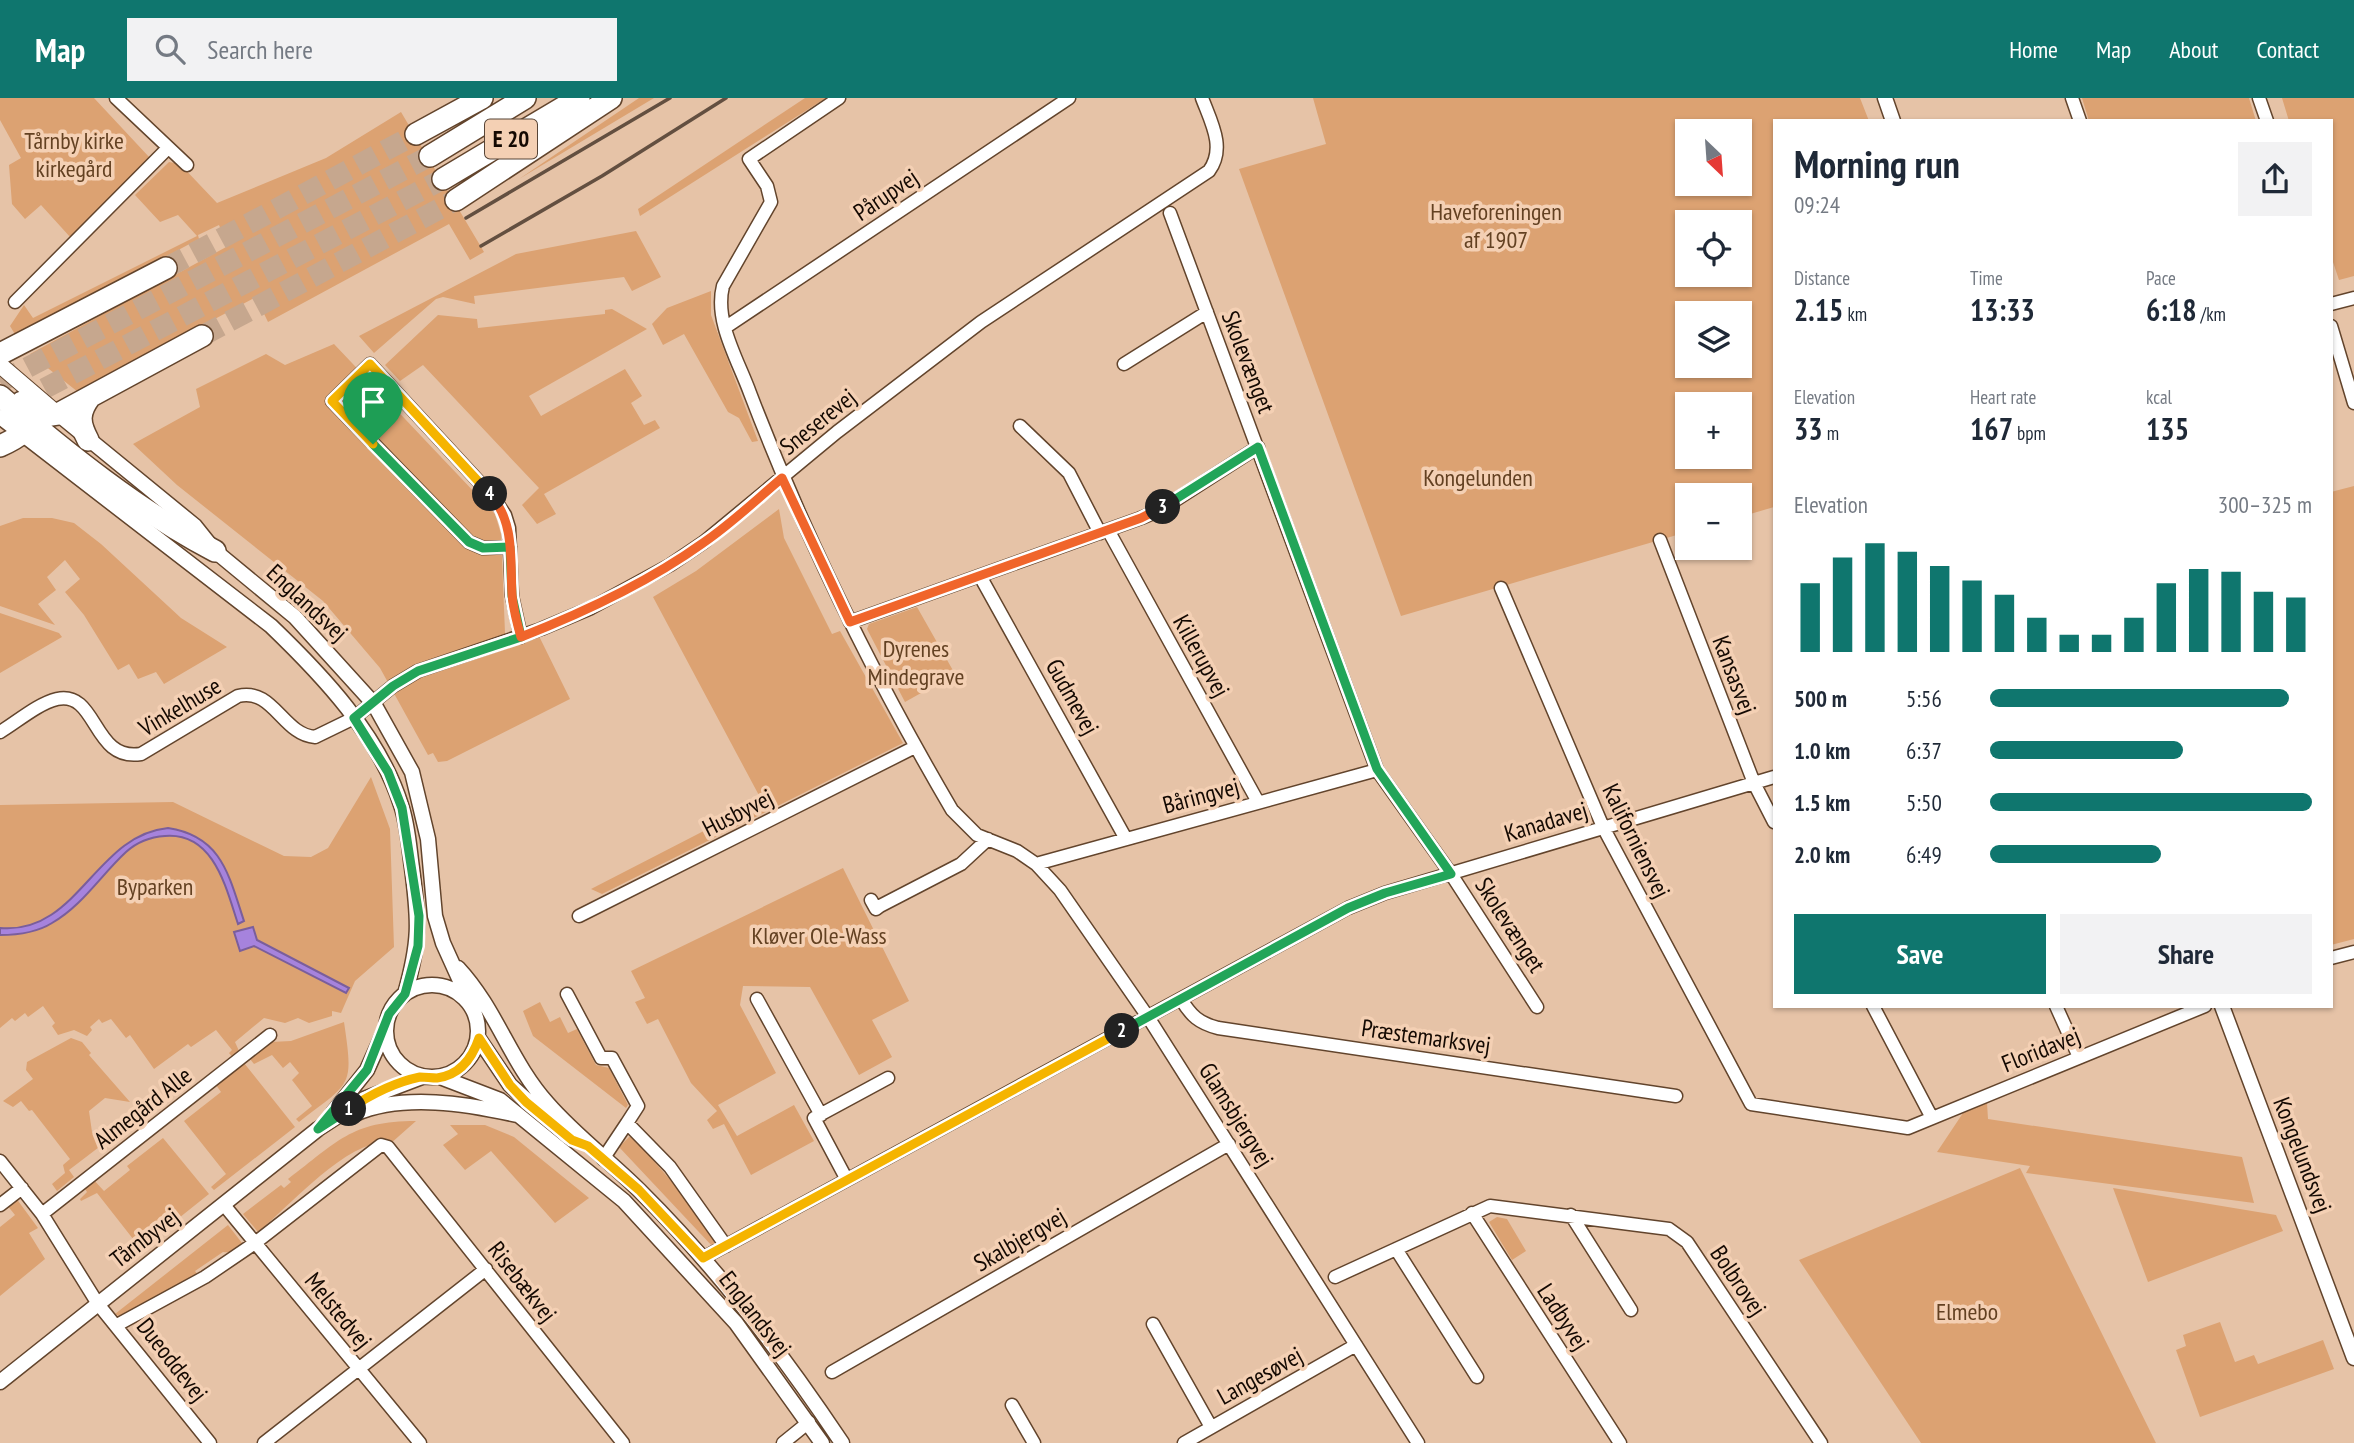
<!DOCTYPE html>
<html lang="en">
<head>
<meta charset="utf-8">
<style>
	:root { --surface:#fff; --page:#f2f2f3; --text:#1f2937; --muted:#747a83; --accent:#0f766e }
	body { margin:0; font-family:"PT Sans Narrow",sans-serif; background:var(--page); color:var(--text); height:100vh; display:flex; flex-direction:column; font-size:26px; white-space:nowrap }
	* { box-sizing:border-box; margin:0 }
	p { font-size:23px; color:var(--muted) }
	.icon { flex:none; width:38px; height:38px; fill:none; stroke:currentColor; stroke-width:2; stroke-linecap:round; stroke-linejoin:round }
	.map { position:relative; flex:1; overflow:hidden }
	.sheet { position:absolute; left:1773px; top:21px; width:560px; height:889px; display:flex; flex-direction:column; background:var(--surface); border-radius:0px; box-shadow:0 2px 5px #0004 }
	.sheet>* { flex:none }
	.needle { width:46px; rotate:155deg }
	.tools { position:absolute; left:1675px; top:21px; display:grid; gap:14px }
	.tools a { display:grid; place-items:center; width:77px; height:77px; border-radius:0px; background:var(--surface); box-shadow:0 2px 5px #0004; font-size:35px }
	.pin { position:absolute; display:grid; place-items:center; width:60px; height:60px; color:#fff; margin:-72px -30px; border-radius:50% 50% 50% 0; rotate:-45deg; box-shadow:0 0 7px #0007 }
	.pin .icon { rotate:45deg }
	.km { position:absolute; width:35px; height:35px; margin:-18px; border-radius:50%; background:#222; color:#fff; font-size:19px; line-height:35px; text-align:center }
	.round { display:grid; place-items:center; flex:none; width:74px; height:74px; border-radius:0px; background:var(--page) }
	.overview { display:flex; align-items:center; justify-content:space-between; height:119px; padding:0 21px }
	h1 { font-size:38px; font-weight:700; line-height:52px }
	.metrics { display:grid; grid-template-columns:repeat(3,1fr); gap:10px; height:119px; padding:7px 21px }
	.metrics div { display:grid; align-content:center }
	.metrics b { font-size:30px; font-weight:700 }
	.metrics small { font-size:19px; font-weight:400 }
	.metrics p { font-size:19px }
	.chart { height:196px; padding:14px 21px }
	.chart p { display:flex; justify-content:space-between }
	.chart svg { width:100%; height:126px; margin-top:7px; stroke:var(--accent); stroke-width:6 }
	.button { display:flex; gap:14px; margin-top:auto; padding:14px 21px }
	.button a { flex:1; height:80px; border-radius:0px; background:var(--accent); color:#fff; font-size:28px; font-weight:700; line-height:80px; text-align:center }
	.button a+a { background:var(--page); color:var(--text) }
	ul { padding:0 21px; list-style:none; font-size:23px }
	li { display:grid; grid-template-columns:112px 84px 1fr; align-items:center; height:52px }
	li i { height:18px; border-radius:9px; background:var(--accent) }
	header { display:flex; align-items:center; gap:42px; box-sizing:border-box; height:98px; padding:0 35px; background:var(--accent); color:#fff }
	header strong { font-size:33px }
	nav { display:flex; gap:38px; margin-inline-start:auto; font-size:24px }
	.search { width:490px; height:63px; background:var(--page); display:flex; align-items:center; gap:18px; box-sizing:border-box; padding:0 24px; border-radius:0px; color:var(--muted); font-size:26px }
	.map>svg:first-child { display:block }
</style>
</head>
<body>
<header>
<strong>Map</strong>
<div class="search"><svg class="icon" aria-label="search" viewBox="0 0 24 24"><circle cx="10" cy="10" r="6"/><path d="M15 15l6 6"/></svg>Search here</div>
<nav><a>Home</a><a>Map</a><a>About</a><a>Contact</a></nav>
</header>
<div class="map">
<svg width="2354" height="1345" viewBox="0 0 2354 1345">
	<rect width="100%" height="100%" fill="#e6c3a7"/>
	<path fill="#dca272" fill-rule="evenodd" d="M 0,0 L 94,0 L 150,60 L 71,140 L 41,107 L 25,121 L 12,106 L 9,67 L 21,60 L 0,22 Z
		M 639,0 L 654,0 L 519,81 Z
		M 805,0 L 826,0 L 640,118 L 638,111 Z
		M 1313,0 L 1860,0 L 1869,23 L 1774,23 L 1774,409 L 1740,419 L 1740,397 L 1687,397 L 1687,434 L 1401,518 L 1239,71 L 1326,46 ZM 1687,33 L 1740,33 L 1740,86 L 1687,86 ZM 1687,124 L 1740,124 L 1740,177 L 1687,177 ZM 1687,215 L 1740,215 L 1740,268 L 1687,268 ZM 1687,306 L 1740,306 L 1740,359 L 1687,359 Z
		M 2082,0 L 2249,0 L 2256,23 L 2089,23 Z
		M 2282,0 L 2354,0 L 2354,178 L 2339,182 L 2331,158 L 2331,23 L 2289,23 Z
		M 401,14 L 484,154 L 470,162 L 449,126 L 268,224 L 256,199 L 78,294 L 30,256 L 228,148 L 219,127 L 198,137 L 199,141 L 16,238 L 10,228 L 24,207 L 33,220 L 197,138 L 178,117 L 160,124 L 135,97 L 169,64 L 180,66 L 217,105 L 326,60 Z
		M 636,133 L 661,179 L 632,193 L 624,179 L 474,198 L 475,206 L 443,199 L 436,201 L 374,255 L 359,238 L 516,156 Z
		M 711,193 L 711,217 L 758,343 L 752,344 L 739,320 L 728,314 L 684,236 L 663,247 L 652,226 L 667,210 Z
		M 612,211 L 647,231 L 529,298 L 541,318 L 625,271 L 642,298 L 631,305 L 644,327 L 655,322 L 660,330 L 544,396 L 556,416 L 537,426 L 522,407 L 539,390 L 423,267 L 400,283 L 385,267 L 438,217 L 477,221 L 478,230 L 605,216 L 605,212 Z
		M 334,246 L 495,416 L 501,436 L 505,535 L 509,542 L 536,532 L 570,601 L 447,663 L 438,664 L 433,655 L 428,657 L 380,570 L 323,503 L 177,387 L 133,346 L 200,309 L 196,291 L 266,256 L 285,267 Z
		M 2354,388 L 2354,841 L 2331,847 L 2331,394 Z
		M 779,411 L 784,440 L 832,536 L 840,533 L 903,645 L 602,796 L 591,791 L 762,703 L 653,499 L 696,473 Z
		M 23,420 L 52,420 L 74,425 L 101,446 L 181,520 L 227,549 L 164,586 L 156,574 L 138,581 L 129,566 L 118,572 L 84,517 L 65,494 L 80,481 L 65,462 L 47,479 L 56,492 L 38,506 L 55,527 L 0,508 L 0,428 Z
		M 917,509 L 955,576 L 905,604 L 867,531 L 869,526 Z
		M 0,515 L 59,535 L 62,539 L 0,575 Z
		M 371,679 L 390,731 L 394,849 L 355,883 L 341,915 L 332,913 L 332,918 L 309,925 L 298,920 L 285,925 L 264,920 L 235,944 L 239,953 L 234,961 L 229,955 L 232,952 L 216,932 L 191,949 L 188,946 L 154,971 L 130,937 L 126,940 L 111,921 L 102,925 L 99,921 L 90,929 L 92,932 L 87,938 L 74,932 L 58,937 L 52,928 L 55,925 L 43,908 L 28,919 L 25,915 L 15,923 L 12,920 L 0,930 L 0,707 L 173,704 L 284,758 L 311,759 L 328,750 Z
		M 843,770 L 909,903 L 872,922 L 892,959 L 859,977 L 810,889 L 743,888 L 740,907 L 776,975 L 718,1007 L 737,1038 L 794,1007 L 814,1043 L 751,1077 L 724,1026 L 713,1031 L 707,1022 L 717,1013 L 691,985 L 658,921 L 647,926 L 635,904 L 645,900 L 631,873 Z
		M 540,904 L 550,924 L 560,919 L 568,935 L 577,931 L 596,967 L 609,970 L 628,1007 L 626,1010 L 533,938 L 523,913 Z
		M 344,924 C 354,991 351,983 299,1024 L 296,1021 L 312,1008 L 292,982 L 299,975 L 290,964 L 283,970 L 272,957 L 254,966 L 250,961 L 271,944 L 291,943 Z
		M 71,940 L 82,944 L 91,955 L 89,957 L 130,1004 L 105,1000 L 89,1013 L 92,1034 L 98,1043 L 107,1043 L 69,1072 L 74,1079 L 57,1093 L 52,1086 L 65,1075 L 63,1067 L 70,1061 L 32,1012 L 29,1013 L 21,1003 L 13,1009 L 3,1003 L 33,981 L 26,972 L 27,964 Z
		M 244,965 L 295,1029 L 214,1092 L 211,1089 L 226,1076 L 184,1023 L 221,994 L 216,987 Z
		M 1987,1005 L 1988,1021 L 2242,1059 L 2254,1105 L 2026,1075 L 2030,1068 L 1937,1054 L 1963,1015 Z
		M 416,1023 L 390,1046 C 352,1036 286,1112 258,1134 L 243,1116 L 281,1087 L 284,1090 L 291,1084 L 288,1081 C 337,1044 351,1023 416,1023 Z
		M 450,1027 L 485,1027 L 514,1039 L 589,1100 L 555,1125 L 491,1053 L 465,1072 L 443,1047 L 458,1036 Z
		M 629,1039 L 633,1039 L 678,1091 L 715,1143 L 713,1149 L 619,1049 Z
		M 163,1040 L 209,1096 L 120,1167 L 116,1163 L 137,1146 L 97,1095 L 81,1103 L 80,1101 L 87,1094 L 83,1088 L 92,1080 L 104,1093 L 130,1072 L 127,1068 Z
		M 2020,1070 L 2156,1345 L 1921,1345 L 1799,1162 Z
		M 2113,1090 L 2276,1117 L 2283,1133 L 2148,1184 Z
		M 16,1100 L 38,1130 L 29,1135 L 45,1161 L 0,1198 L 0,1129 L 15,1117 L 7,1107 Z
		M 1497,1119 L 1507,1121 L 1526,1153 L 1512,1162 L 1489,1124 Z
		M 228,1127 L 242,1145 C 237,1154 232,1155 223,1154 L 195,1173 L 198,1177 L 121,1219 L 115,1216 Z
		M 2220,1224 L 2235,1264 L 2254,1257 L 2258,1266 L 2323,1242 L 2334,1271 L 2200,1319 L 2176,1252 L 2186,1248 L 2183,1237 Z"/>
	<path fill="#a683dd" stroke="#7a5e9b" stroke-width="2" d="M 168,730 C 222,738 229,778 244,823 L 238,826 C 226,790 214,734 165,738 C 150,739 137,744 126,754 C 101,777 82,808 52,825 C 36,835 18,837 0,837 L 0,830 C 78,837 95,737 168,730 Z
		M 253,829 L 257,842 L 349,890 L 346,895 L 254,848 L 240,853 L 234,834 Z"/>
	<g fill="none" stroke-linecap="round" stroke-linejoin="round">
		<path stroke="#c6a78e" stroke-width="21" stroke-dasharray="21 10" stroke-linecap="butt" d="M 166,170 L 416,36
			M 202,238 L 456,102
			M 0,284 L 430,58
			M 17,305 L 443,81"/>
		<defs>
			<path id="minor" d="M 116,0 L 187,67
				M 839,0 L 749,61 L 767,88 L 771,104 L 723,188 C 714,223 738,262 750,295 C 805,439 874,579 952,712 L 977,737 L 1017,753 L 1036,766 L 1060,792 L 1148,919 L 1418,1345
				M 2072,0 L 2080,23
				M 2259,0 L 2267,23
				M 1170,115 L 1377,672 L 1451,776 L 1537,909
				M 15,204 L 168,50
				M 2331,206 L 2354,200
				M 2331,228 L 2354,305
				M 726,229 L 1069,0
				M 1124,266 L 1207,214
				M 1020,328 L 1069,375 L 1100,435
				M 1108,432 L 1258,704
				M 1660,442 L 1754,685 L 1774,724
				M 510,449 L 483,450 L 469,444 L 332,303 L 370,266 L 493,399 L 505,417 L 509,430 L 512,498 L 521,539
				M 980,478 L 1126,741
				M 1501,490 L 1603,729 L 1751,1006 L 1908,1030 L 2205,908
				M 850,524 L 1141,420 L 1160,412 L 1258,349
				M 0,634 C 17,624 37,606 57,601 C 98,592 92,664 141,656 L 238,598 C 273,589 283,637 315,639 L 354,620 L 393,588 L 418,573 L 541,531 L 591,510 L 670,467 L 704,444 L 837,334 L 981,224 L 1209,73 C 1226,50 1211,24 1202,0
				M 1036,766 L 1377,672
				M 871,802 L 876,811 L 880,808 L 961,766 L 988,741
				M 579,818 L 915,649
				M 2331,860 L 2354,854
				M 567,896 L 601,960 L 612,960 L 638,1008 L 627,1025
				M 757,901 L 821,1017
				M 1181,901 C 1191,918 1199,925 1218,930 L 1676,998
				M 1873,908 L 1932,1020
				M 2056,908 L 2079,959
				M 603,1061 L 627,1025 L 670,1069 L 726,1148
				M 0,1063 L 42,1116 L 98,1206 L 210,1345
				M 847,1082 L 814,1020 L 888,980
				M 0,1107 L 22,1090
				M 224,1107 L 420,1345
				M 1472,1115 L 1620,1345
				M 42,1116 L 270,937
				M 1571,1117 L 1631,1212
				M 1396,1151 L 1477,1279
				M 703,1160 L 1348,810 L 1385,795 L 1774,679
				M 1335,1179 L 1490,1108 L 1669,1131 L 1687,1144 L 1821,1345
				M 1153,1226 L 1211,1329
				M 117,1227 L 205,1179 L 255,1145 L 381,1047 L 388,1049 L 623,1345
				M 832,1274 L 1229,1046
				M 1012,1307 L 1034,1345
				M 264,1345 L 486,1171
				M 783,1345 L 809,1324
				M 1184,1345 L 1356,1247"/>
			<path id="tertiary" d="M 1885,0 L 1893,23
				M 58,316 L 195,428 L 215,453 L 295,519 L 374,606 L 412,674 L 428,741 L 435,818 L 443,845 L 471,907
				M 0,319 L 271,528 C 323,578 379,637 401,707 C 408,727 409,749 412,770 C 419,824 420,843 405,896
				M 458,870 C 497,912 510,964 548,1006 C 576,1038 610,1063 640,1093 C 717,1169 782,1255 842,1345
				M386 933a46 46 0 1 1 92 0a46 46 0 1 1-92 0Z
				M 2222,908 L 2354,1260
				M 479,941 L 510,987 L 568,1039
				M 440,979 L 500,1002 L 624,1103 L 736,1225 L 822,1345
				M 333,1015 L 367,972 L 385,932
				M 355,1016 C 403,995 468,1006 517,1017
				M 0,1284 L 318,1031 L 364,1001 L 422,979"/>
			<path id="secondary" d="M 0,267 L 56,315"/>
			<path id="motorway" d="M 416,36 L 482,0
				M 430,58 L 525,0
				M 443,81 L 579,0
				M 456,102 L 611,0
				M 0,256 L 166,170
				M 0,298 C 65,354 140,414 215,453
				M 22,304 L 44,318 L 58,316 L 202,238
				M 88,342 C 79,325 78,315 90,299
				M 0,348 C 18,340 30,333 34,313"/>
		</defs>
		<use href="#minor" stroke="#62442c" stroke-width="15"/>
		<use href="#tertiary" stroke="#62442c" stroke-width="17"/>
		<use href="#secondary" stroke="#62442c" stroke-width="18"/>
		<use href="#motorway" stroke="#62442c" stroke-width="24"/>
		<use href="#minor" stroke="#fff" stroke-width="12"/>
		<use href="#tertiary" stroke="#fff" stroke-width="14"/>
		<use href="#secondary" stroke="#fff" stroke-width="16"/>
		<use href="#motorway" stroke="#fff" stroke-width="21"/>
		<path stroke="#634f40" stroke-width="3.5" d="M 466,120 L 670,0
			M 481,148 L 602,78 L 726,0"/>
	</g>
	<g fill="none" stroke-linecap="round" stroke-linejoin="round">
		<defs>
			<path id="split-1" d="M 349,1011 L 318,1031 L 367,972 L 389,916 L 405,896 L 418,848 L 419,818 L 402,710 L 388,674 L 354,620 L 393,588 L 418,573 L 521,539 L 512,498 L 510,449 L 483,450 L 469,444 L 373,346"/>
			<path id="split-2" d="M 349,1011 C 370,997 396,984 420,979 C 426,979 431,980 437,980 C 460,977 472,961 479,940 L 510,987 L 526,1004 L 572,1042 L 588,1048 L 639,1092 L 703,1160 L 1122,933"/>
			<path id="split-3" d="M 1122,933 L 1348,810 L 1385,795 L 1451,776 L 1377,671 L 1258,349 L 1163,409"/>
			<path id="split-4" d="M 490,396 C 515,424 510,461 512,496 C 513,511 517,525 521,539 C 585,514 647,485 703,445 C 731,426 756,402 782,380 L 850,524 L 1141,420 L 1163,409"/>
			<path id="split-5" d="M 373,346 L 332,303 L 370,266 L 490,396"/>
		</defs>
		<use href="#split-1" stroke="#fff" stroke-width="14"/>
		<use href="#split-2" stroke="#fff" stroke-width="14"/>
		<use href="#split-3" stroke="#fff" stroke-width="14"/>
		<use href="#split-4" stroke="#fff" stroke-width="14"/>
		<use href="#split-5" stroke="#fff" stroke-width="14"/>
		<use href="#split-1" stroke="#22a559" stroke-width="9"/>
		<use href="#split-2" stroke="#f5b400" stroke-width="9"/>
		<use href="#split-3" stroke="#22a559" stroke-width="9"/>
		<use href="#split-4" stroke="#f0652b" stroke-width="9"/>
		<use href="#split-5" stroke="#f5b400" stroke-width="9"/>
	</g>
	<g text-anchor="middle" stroke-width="7" stroke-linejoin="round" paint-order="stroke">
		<rect fill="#f4d0b4" stroke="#574537" stroke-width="2" x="485" y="21.5" width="52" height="39" rx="5"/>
		<g font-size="23" font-weight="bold" fill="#140902">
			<text x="511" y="49">E 20</text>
		</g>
		<g font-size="24" fill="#634122" stroke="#f4d0b4">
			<text x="74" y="51">Tårnby kirke<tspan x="74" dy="28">kirkegård</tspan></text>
			<text x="1496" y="122">Haveforeningen<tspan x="1496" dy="28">af 1907</tspan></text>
			<text x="1478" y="388">Kongelunden</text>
			<text x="916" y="559">Dyrenes<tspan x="916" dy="28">Mindegrave</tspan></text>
			<text x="155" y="797">Byparken</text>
			<text x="819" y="846">Kløver Ole-Wass</text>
			<text x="1967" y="1222">Elmebo</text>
		</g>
		<g font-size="24" fill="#140902" stroke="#f4d0b4">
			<text transform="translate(886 97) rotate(-34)" y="8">Pårupvej</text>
			<text transform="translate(1248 264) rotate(69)" y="8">Skolevænget</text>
			<text transform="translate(818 324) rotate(-39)" y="8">Sneserevej</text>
			<text transform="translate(307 505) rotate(43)" y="8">Englandsvej</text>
			<text transform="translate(1201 558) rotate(61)" y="8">Killerupvej</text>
			<text transform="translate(1734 577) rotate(69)" y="8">Kansasvej</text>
			<text transform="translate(1072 599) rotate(61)" y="8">Gudmevej</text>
			<text transform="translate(180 609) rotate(-31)" y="8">Vinkelhuse</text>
			<text transform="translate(1201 698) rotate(-15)" y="8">Båringvej</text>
			<text transform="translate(738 715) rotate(-27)" y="8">Husbyvej</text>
			<text transform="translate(1546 724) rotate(-17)" y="8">Kanadavej</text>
			<text transform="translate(1636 743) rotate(64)" y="8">Kaliforniensvej</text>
			<text transform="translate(1510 827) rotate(57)" y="8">Skolevænget</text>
			<text transform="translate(1426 939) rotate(8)" y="8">Præstemarksvej</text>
			<text transform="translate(2041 952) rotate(-22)" y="8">Floridavej</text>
			<text transform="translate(143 1010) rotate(-38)" y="8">Almegård Alle</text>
			<text transform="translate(1236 1017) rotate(58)" y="8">Glamsbjergvej</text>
			<text transform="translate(2302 1057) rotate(69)" y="8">Kongelundsvej</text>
			<text transform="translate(145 1140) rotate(-38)" y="8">Tårnbyvej</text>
			<text transform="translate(1020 1142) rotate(-30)" y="8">Skalbjergvej</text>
			<text transform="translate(1738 1183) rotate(56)" y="8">Bolbrovej</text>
			<text transform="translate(522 1184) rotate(52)" y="8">Risebækvej</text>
			<text transform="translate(338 1213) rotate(51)" y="8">Melstedvej</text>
			<text transform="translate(755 1216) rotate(52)" y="8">Englandsvej</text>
			<text transform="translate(1563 1219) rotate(57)" y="8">Ladbyvej</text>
			<text transform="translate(172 1262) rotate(52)" y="8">Dueoddevej</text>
			<text transform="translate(1260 1278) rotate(-29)" y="8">Langesøvej</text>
		</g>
	</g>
</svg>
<div class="tools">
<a><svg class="needle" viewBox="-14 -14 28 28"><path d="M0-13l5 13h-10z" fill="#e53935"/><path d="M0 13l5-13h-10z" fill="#747a83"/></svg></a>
<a><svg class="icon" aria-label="locate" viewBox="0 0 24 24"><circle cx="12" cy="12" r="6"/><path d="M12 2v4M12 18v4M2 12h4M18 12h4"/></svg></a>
<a><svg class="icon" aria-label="layers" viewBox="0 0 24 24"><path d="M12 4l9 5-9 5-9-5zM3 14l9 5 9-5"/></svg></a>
<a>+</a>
<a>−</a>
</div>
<div class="pin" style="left:373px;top:346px;background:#1e9e55"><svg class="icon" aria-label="arrive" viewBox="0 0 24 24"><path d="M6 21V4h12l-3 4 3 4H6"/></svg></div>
<b class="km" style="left:349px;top:1011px">1</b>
<b class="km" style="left:1122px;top:933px">2</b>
<b class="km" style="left:1163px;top:409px">3</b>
<b class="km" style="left:490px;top:396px">4</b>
<section class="sheet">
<div class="overview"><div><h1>Morning run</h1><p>09:24</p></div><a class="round"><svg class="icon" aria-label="share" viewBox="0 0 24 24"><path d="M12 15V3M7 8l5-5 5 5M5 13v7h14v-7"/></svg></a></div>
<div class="metrics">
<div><p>Distance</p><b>2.15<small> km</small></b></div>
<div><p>Time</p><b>13:33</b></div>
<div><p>Pace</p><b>6:18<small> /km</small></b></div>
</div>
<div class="metrics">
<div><p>Elevation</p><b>33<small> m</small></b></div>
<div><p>Heart rate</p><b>167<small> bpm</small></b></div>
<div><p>kcal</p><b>135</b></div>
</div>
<div class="chart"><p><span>Elevation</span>300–325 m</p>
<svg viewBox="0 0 160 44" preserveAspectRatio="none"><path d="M5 44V20M15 44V11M25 44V6M35 44V9M45 44V14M55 44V19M65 44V24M75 44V32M85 44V38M95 44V38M105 44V32M115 44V20M125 44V15M135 44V16M145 44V23M155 44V25"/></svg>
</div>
<ul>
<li><b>500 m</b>5:56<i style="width:93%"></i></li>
<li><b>1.0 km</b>6:37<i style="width:60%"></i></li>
<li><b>1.5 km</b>5:50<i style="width:100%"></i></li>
<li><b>2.0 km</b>6:49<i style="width:53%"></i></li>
</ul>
<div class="button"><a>Save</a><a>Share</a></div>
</section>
</div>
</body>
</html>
